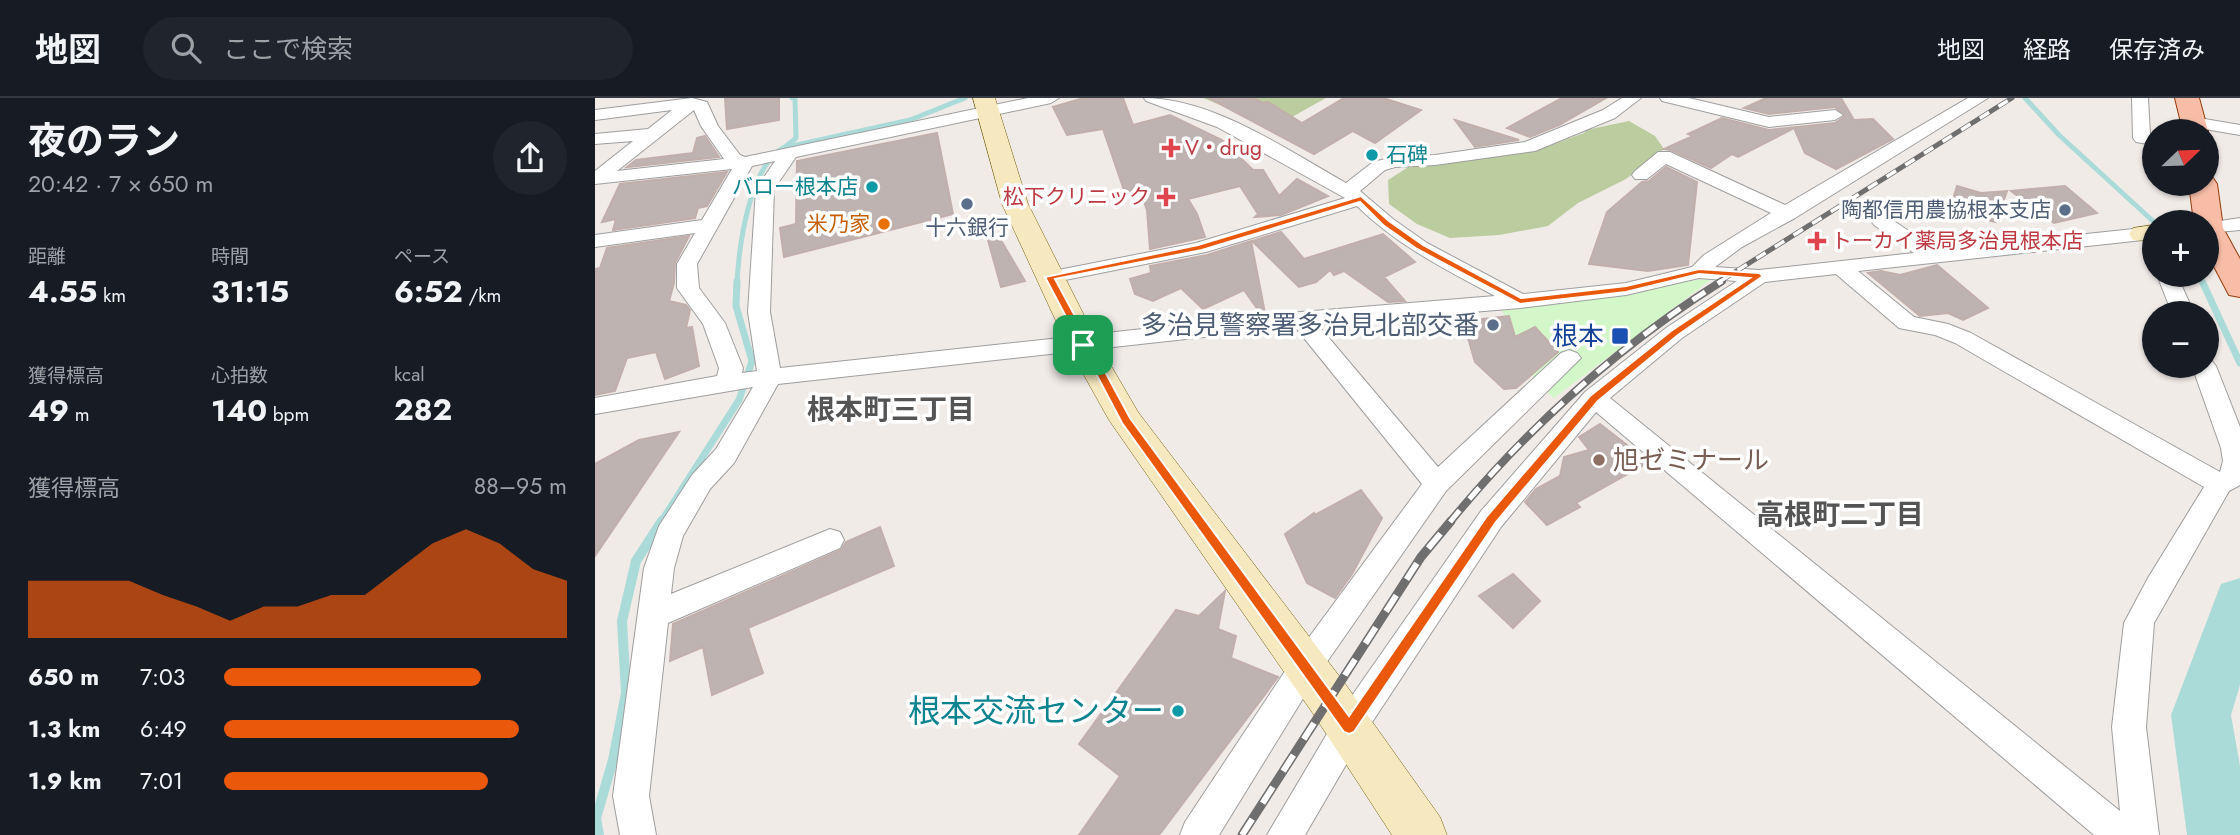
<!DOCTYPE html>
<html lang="ja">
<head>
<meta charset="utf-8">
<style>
	:root { --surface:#171b24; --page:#20242c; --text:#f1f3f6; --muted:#9ea1a6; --line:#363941; --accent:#ea580c }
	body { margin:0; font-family:Jost,"Noto Sans JP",sans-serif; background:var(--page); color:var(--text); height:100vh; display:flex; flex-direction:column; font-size:26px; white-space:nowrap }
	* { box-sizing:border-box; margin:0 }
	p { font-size:23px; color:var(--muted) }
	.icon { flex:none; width:38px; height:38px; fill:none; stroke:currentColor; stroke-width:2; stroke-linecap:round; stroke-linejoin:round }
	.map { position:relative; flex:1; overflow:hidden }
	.drawer { display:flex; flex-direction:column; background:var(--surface); width:595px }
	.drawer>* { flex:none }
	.needle { width:46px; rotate:67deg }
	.fabs { position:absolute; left:1547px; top:21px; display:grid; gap:14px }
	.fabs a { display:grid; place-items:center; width:77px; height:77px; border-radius:50%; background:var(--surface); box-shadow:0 2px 5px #0004; font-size:35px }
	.pin { position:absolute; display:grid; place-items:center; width:60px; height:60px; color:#fff; margin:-30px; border-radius:14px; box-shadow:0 4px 10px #0006 }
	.round { display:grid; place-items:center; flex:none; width:74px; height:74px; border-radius:37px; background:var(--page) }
	.summary { display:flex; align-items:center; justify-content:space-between; height:119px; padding:0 28px }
	h1 { font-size:38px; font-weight:700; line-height:52px }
	.stats { display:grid; grid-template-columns:repeat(3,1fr); gap:10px; height:119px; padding:7px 28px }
	.stats div { display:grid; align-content:center }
	.stats b { font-size:30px; font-weight:700 }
	.stats small { font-size:19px; font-weight:400 }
	.stats p { font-size:19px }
	.chart { height:196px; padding:14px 28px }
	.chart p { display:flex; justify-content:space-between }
	.chart svg { width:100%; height:126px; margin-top:7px; fill:var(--accent); opacity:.7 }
	ul { padding:0 28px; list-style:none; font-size:23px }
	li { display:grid; grid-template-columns:112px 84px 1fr; align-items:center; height:52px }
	li i { height:18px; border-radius:9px; background:var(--accent) }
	header { display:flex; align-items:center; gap:42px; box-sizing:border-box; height:98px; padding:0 35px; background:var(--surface); border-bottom:2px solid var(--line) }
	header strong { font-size:33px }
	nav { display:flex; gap:38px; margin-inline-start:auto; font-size:24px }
	.search { width:490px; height:63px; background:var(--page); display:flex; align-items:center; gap:18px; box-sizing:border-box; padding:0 24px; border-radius:38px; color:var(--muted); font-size:26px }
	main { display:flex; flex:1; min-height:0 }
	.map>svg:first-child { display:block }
</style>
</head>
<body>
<header>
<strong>地図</strong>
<div class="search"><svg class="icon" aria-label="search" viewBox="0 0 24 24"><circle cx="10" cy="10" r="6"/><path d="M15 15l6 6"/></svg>ここで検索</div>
<nav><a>地図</a><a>経路</a><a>保存済み</a></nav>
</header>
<main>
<section class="drawer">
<div class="summary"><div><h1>夜のラン</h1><p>20:42 · 7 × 650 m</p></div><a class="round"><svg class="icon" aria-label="share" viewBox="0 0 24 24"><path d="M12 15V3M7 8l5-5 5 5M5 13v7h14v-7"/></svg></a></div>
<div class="stats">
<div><p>距離</p><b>4.55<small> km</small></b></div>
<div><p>時間</p><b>31:15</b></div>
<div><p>ペース</p><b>6:52<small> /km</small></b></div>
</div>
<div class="stats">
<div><p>獲得標高</p><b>49<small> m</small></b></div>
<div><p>心拍数</p><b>140<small> bpm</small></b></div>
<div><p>kcal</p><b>282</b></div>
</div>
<div class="chart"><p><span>獲得標高</span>88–95 m</p>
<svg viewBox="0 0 160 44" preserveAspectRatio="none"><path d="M0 44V24L10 24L20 24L30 24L40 29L50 33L60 38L70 33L80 33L90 29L100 29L110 20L120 11L130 6L140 11L150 20L160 24V44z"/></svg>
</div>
<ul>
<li><b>650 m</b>7:03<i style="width:75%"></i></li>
<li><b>1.3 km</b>6:49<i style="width:86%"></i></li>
<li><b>1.9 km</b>7:01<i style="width:77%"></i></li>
</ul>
</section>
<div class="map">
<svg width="1645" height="737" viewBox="0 0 1645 737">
	<rect width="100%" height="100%" fill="#f1ebe8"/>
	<path fill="#bbcd9f" d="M 608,0 L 731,0 L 679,29 Z
		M 1034,23 L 1060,38 L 1069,51 L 1031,81 L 983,105 L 953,128 L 904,137 L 855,140 L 822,126 L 794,106 L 793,82 L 815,68 L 943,52 L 989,35 L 991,32 Z"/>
	<path fill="#d3f7c9" d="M 1117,181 L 959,300 L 941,285 L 907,212 C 978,204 1047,185 1117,181 Z"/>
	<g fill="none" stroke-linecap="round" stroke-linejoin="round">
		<path stroke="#abdbd8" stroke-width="5" d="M 1430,0 L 1464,37 L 1559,124
			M 190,49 L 201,40 L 200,1 L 197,0
			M 1604,177 L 1607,184
			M 142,184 C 144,149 154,69 188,50 L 315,22 L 370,0"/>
		<path stroke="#abdbd8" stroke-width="7" d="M 1607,183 L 1645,265
			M 66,424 L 144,302 L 157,263 L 141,208 L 142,183"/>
		<path stroke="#abdbd8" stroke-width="10" d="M 4,737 L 1,720 L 18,662 L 31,595 L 27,523 L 41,463 L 67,423"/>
		<path fill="#abdbd8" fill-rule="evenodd" d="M 1645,480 L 1645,587 L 1636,617 L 1645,668 L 1645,737 L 1592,737 L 1576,617 L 1626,486 Z"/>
	</g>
	<path fill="#beb3b1" stroke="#c2aeab" stroke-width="2" d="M 130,0 L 184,0 L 184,22 L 132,31 Z
		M 489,0 L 528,0 L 538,27 L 575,17 L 627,42 L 658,72 L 668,72 L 684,98 L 702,81 L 733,98 L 686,117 L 660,119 L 663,116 L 645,88 L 593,101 L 602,116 L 610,139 L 555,151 L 552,112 L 544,91 L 530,95 L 508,31 L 472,37 L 458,9 Z
		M 614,0 L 658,0 L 668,5 L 673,4 L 707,25 L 749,0 L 788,0 L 826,12 L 780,45 L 758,33 L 719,56 Z
		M 967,0 L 1011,0 L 964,27 L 935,39 L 912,30 Z
		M 1171,0 L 1246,0 L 1259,22 L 1278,21 L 1298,41 L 1241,71 L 1210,55 L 1199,30 L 1143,59 L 1137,56 L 1116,70 L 1076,52 L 1069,51 L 1098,38 L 1093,36 L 1127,20 L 1174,32 L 1240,25 L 1250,18 L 1240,9 L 1174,16 L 1149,10 Z
		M 860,22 L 924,42 L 880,49 Z
		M 342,35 L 358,116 L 189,159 L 185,130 L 201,126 L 202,63 Z
		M 110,38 L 124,59 L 32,69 L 41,62 L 98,55 L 102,40 Z
		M 1071,69 L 1102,84 L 1093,167 L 1053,173 L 994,166 L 1012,114 L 1047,84 L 1054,83 Z
		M 132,74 L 112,108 L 103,110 L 100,120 L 18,132 L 21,121 L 7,124 L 25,86 Z
		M 1362,88 L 1386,95 L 1412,93 L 1401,124 L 1354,114 Z
		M 1470,88 L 1502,115 L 1459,125 L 1416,93 Z
		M 394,122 L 430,183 L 406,189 L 388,124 Z
		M 686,134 L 709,161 L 788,136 L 820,164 L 789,179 L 810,203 L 793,204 L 749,173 L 739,177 L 735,172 L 721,184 L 704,189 L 657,143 Z
		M 94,138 L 80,165 L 79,185 L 74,203 L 91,207 L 95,212 L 91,230 L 97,229 L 104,268 L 70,281 L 61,254 L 32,260 L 20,293 L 0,297 L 0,171 L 5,170 L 12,150 Z
		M 656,143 L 670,215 L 666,216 L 649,192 L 608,211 L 586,190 L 558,203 L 540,196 L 535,181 L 556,175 L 555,168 L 612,157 Z
		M 1342,167 L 1393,210 L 1368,222 L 1353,215 L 1325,218 L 1273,175 L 1286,173 L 1305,177 Z
		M 914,218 L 920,239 L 940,229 L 963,254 L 921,290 L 909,291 L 880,264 L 868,223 Z
		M 1005,326 L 1054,364 L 981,405 L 985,409 L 952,427 L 930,404 L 941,391 L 965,378 L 969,359 L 994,352 L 984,339 Z
		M 84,334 L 0,458 L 0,366 L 44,342 Z
		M 766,392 L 787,420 L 757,476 L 740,500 L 712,485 L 690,436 L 719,415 L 720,417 Z
		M 285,429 L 299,468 L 153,530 L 168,575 L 117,597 L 108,549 L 75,563 L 78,526 L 246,452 L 251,444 Z
		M 918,476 L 945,503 L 918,530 L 884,498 Z
		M 630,493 L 623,531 L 641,538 L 636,560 L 683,579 L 564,737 L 484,737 L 525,678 L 484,646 L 581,512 L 604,518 Z"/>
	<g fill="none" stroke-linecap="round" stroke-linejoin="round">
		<defs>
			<path id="street" d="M 97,0 L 112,4 L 123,28 L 145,57 L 150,59 L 433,0 L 464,0 L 456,5 L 201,59 L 179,91 L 175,214 L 185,270 L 706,214 L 900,198 C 851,172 803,148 762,108 L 611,154 L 455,185 L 448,183 L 444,179 L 448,175 L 601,145 L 750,100 L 622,29 L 551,3 L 549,0 C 618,0 692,52 751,85 L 778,64 L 799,59 L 840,57 L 930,44 L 1008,12 L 1027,0 L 1046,0 L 1020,20 L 940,53 L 840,67 L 800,69 L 790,72 L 765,93 L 798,121 L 832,145 L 928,196 L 1031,185 L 1097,169 L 1109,157 L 1176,115 L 1071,66 L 1052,81 L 1040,81 L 1037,77 L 1040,73 L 1063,54 L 1075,54 L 1190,107 L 1373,0 L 1393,0 L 1200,120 L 1147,149 L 1120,169 L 1164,172 L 1319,155 L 1279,127 L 1276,123 L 1286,117 L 1293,119 L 1342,152 L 1548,130 L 1555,132 L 1558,136 L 1555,140 L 1548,142 L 1263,173 L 1319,219 L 1353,226 L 1376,235 L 1625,374 L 1628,363 L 1626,350 L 1597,268 L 1612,268 L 1612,261 L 1617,263 L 1621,268 L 1645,329 L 1645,387 L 1634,393 L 1559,525 L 1551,629 L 1564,737 L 1499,737 L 1001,314 L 906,429 L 766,641 L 710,737 L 672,737 L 742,619 L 886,413 L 990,294 L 1071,230 L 1142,183 L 1104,180 L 1031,197 L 925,210 L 723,227 L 843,369 L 966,255 L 974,252 L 982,255 L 986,260 L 851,393 L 720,581 L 624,737 L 585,737 L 590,724 L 698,561 L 827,386 L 700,229 L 183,286 L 139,365 L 115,391 L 88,438 L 79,470 L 76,496 L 235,431 L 245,434 L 249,442 L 245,450 L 73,525 L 54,698 L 61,737 L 25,737 L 18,698 L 49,470 L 64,428 L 97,377 L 121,351 L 158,289 L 0,316 L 0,300 L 122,278 L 124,270 L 108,226 L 82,190 L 82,166 L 100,135 L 0,149 L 0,137 L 107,122 L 137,71 L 0,86 L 0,73 L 38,43 L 0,46 L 0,36 L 53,31 L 77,12 L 0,22 L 0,12 ZM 99,12 L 106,28 L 129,61 L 22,73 ZM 180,63 L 161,91 L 153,214 L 162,273 L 147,275 L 148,270 L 130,225 L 104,190 L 102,166 L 157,68 ZM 1241,176 L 1304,230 L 1340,237 L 1360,245 L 1609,389 L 1553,480 L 1529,525 L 1517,629 L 1525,713 L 1015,300 L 1087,240 L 1170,184 Z
				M 1065,0 L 1094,0 L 1174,19 L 1240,12 L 1248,17 L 1240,22 L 1174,29 L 1067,3 Z
				M 1537,0 L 1553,0 L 1555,36 L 1559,37 L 1559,47 L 1541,44 L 1538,40 Z
				M 1598,19 L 1645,27 L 1645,37 L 1592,28 L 1590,24 L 1592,20 Z
				M 1645,120 L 1645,132 L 1612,135 L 1612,125 Z
				M 1562,177 L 1582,177 L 1599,215 L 1577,215 Z"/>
			<path id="secondary" d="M 378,0 L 400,0 L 433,106 L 504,247 L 543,314 L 751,587 L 845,719 L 852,737 L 797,737 L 719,617 L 514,322 L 472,247 L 407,106 Z
				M 1559,127 L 1559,143 L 1538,142 L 1534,136 L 1538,130 Z"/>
			<path id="primary" d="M 1580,0 L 1604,0 L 1613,33 L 1612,34 L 1588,33 Z
				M 1612,79 L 1618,80 L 1622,86 L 1628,130 L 1645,161 L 1645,199 L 1634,197 L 1612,155 L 1612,124 L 1599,124 L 1594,86 L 1612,86 Z"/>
		</defs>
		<use href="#street" stroke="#9e9e9e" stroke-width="2"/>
		<use href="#secondary" stroke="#74610b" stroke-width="1"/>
		<use href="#primary" stroke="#953d09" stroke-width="2"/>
		<use href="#street" fill="#fff" fill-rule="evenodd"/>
		<use href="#secondary" fill="#f6e9c0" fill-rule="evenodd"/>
		<use href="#primary" fill="#f7bda7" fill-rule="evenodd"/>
		<defs>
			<path id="rail-far2" d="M 1124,184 L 1417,0"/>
			<path id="rail-far1" d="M 855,424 C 933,329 1022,249 1127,183"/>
			<path id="rail" d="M 647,737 L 826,459 L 856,423"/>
		</defs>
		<use href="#rail-far2" stroke="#6f6f6f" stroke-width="5"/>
		<use href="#rail-far1" stroke="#6f6f6f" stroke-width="8"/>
		<use href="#rail" stroke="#6f6f6f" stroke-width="9"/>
		<use href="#rail-far2" stroke="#fff" stroke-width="3.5" stroke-dasharray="11" stroke-linecap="butt"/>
		<use href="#rail-far1" stroke="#fff" stroke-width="5" stroke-dasharray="15" stroke-linecap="butt"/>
		<use href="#rail" stroke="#fff" stroke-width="6" stroke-dasharray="19" stroke-linecap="butt"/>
	</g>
	<path fill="#ea580c" stroke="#fff" stroke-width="2" fill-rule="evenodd" d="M 766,98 L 794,123 L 828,147 L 926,200 L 1031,188 L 1104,171 L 1164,175 L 1168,178 L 1083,237 L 1003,303 L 901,424 L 759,634 L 754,636 L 749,634 L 527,325 L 450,179 L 603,147 ZM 765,104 L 788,127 L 822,151 L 925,206 L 1031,194 L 1104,176 L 1155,180 L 1076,233 L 995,298 L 892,418 L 754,618 L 535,320 L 460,181 L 607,152 Z"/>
	<g fill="#e0444e" stroke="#fff" stroke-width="2.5">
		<path d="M572.5 39.5h7v7h7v7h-7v7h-7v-7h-7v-7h7z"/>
		<path d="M567.5 88.5h7v7h7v7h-7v7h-7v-7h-7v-7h7z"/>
		<path d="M1218.5 132.5h7v7h7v7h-7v7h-7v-7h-7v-7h7z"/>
	</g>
	<g fill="#0f9aa8" stroke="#fff" stroke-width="2.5">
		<circle cx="777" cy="57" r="7"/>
		<circle cx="277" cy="89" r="7"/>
		<circle cx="583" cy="613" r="7"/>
	</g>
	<g fill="#5c6f8a" stroke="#fff" stroke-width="2.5">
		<circle cx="372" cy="106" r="7"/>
		<circle cx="1470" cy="112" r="7"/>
		<circle cx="898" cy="227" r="7"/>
	</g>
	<circle fill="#e8710a" stroke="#fff" stroke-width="2.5" cx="289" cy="126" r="7"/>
	<rect fill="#1a4fb4" stroke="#fff" stroke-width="2.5" x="1016" y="229" width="18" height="18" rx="3.5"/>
	<circle fill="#8d6e63" stroke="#fff" stroke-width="2.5" cx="1004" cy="362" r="7"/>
	<g text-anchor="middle" stroke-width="7" stroke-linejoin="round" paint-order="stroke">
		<g font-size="21" fill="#be3a42" stroke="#fff" text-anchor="start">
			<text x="590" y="57">V・drug</text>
			<text x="555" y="106" text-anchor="end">松下クリニック</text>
			<text x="1236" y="150">トーカイ薬局多治見根本店</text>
		</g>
		<g font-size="21" fill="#0d838f" stroke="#fff" text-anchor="start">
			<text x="791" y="64">石碑</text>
			<text x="263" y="96" text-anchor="end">バロー根本店</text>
		</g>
		<g font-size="21" fill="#4e5e75" stroke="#fff" text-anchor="end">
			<text x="1456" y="119">陶都信用農協根本支店</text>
			<text x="372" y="137" text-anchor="middle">十六銀行</text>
		</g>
		<g font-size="21" fill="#c56008" stroke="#fff" text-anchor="end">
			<text x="275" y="133">米乃家</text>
		</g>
		<g font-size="26" fill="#4e5e75" stroke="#fff" text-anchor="end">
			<text x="884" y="236">多治見警察署多治見北部交番</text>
		</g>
		<g font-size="26" fill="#164399" stroke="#fff" text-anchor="end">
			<text x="1009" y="247">根本</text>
		</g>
		<g font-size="26" fill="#785e54" stroke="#fff" text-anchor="start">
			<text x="1018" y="371">旭ゼミナール</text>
		</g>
		<g font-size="28" font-weight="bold" fill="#545454" stroke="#fff">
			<text x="296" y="321">根本町三丁目</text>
			<text x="1245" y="426">高根町二丁目</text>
		</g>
		<g font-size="32" fill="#0d838f" stroke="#fff" text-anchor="end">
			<text x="569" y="624">根本交流センター</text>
		</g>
	</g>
</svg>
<div class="fabs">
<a><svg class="needle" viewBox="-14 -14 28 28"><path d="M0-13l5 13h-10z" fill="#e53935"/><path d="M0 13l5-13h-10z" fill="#9ea1a6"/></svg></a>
<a>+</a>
<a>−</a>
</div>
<div class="pin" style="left:488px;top:247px;background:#1e9e55"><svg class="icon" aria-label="arrive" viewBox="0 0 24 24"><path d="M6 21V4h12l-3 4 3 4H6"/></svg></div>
</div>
</main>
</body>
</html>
